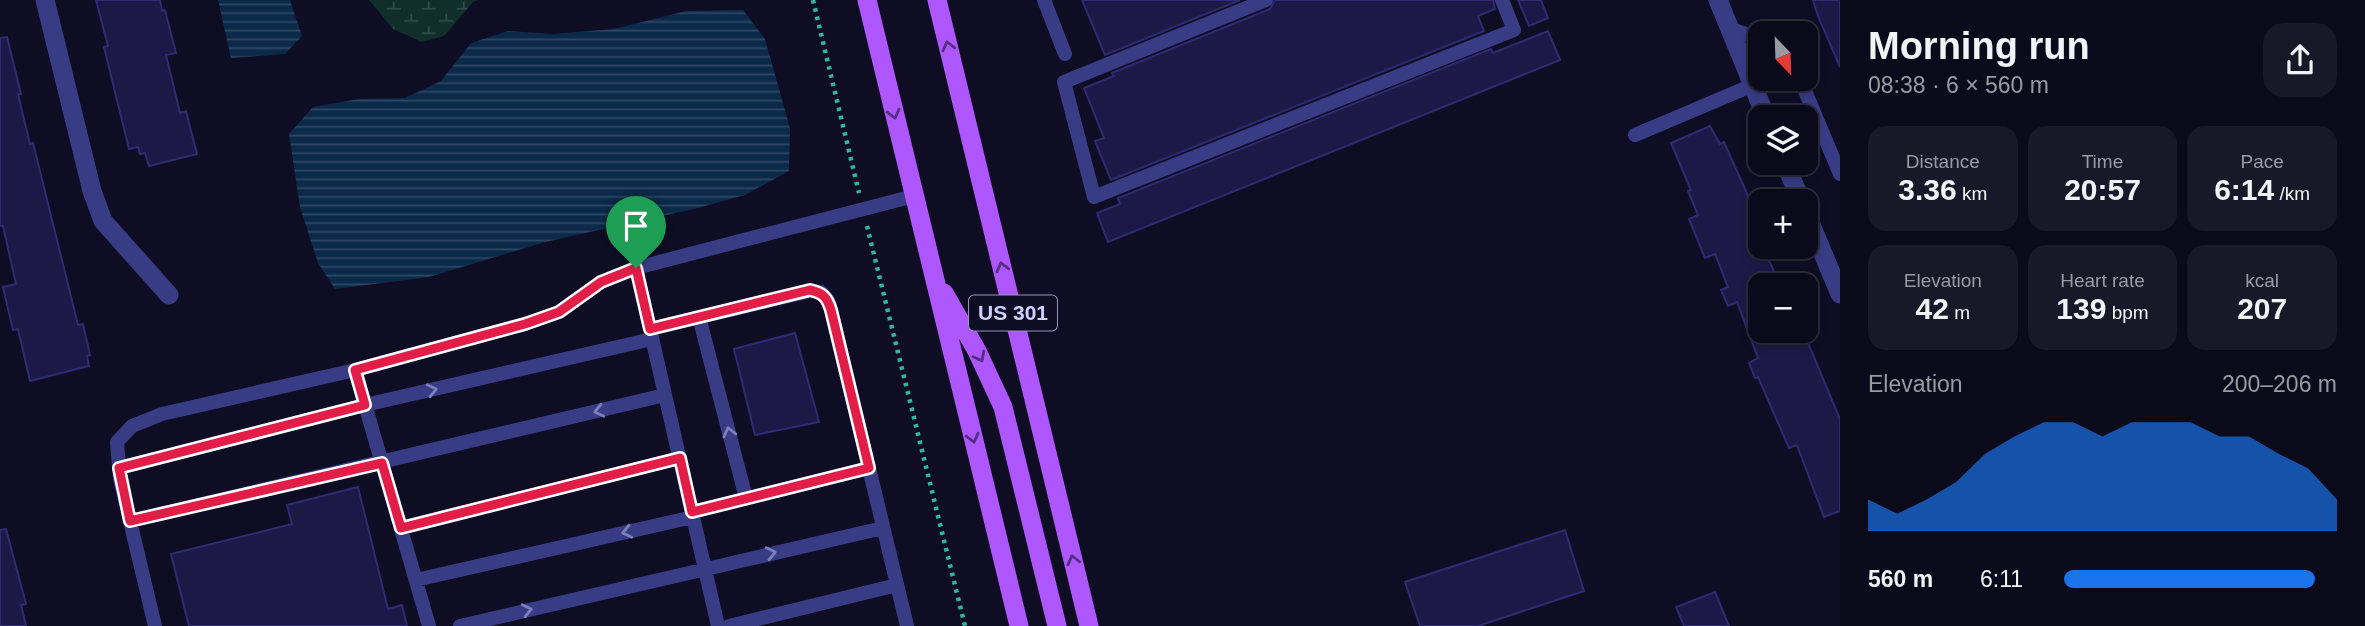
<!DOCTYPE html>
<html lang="en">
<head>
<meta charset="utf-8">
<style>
	:root { --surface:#0b0a1b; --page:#191828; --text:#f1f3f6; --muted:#9a9aa3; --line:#2b2b3a; --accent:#1a73e8 }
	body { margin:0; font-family:Helvetica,sans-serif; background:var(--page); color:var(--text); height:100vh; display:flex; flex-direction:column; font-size:26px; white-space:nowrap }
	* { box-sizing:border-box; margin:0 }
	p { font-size:23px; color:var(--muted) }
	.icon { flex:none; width:38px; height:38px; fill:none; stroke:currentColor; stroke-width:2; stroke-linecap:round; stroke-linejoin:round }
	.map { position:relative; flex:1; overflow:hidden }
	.side { display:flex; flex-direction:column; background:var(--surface); width:525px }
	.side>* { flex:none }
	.needle { width:46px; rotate:157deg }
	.controls { position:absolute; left:1748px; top:21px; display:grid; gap:14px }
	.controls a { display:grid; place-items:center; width:70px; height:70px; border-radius:14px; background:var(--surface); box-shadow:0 4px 10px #0003,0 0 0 2px var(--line); font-size:35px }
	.pin { position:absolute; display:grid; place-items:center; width:60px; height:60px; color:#fff; margin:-72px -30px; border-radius:50% 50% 50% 0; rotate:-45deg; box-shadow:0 0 7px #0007 }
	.pin .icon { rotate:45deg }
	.round { display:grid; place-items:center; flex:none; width:74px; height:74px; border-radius:21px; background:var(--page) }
	.summary { display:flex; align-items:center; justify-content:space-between; height:119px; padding:0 28px }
	h1 { font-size:38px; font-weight:700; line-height:52px }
	.figures { display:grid; grid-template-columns:repeat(3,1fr); gap:10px; height:119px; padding:7px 28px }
	.figures div { display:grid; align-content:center; border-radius:18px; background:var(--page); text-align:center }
	.figures b { font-size:30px; font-weight:700 }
	.figures small { font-size:19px; font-weight:400 }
	.figures p { font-size:19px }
	.chart { height:196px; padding:14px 28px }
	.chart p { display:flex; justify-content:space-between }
	.chart svg { width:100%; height:126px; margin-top:7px; fill:var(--accent); opacity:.7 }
	ul { padding:0 28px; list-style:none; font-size:23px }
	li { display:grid; grid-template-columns:112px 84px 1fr; align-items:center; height:52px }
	li i { height:18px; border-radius:9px; background:var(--accent) }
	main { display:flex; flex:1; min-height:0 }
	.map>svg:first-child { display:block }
</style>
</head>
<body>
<main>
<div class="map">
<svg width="1840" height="626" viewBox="0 0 1840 626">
	<defs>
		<pattern id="wetland-marsh" width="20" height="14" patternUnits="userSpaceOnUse" patternTransform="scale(1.75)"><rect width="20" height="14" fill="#102e2a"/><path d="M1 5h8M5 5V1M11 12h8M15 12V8" fill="none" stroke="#324b4a"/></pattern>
		<pattern id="water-rules" width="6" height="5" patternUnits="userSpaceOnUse" patternTransform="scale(1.75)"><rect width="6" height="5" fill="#0b2a4a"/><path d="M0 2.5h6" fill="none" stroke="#2e4865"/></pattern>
	</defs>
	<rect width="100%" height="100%" fill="#0f0d24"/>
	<path fill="url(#wetland-marsh)" d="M 369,0 L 478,0 L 473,2 L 444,36 L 422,42 L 393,29 Z"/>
	<path fill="url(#water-rules)" d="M 218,0 L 290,0 L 302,36 L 285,54 L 231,58 Z
		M 743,10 L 765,39 L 790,128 L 789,171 L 745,195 L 694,209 L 545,242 L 429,277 L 335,289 L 318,263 L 300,207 L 289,134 L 313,107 L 359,99 L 405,98 L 441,81 L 471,43 L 508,31 L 553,34 L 614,29 L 686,11 Z"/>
	<path fill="#1d1946" stroke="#302a72" stroke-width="2" d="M 96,0 L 160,0 L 162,11 L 165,10 L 176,53 L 166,55 L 180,113 L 186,111 L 197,154 L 149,166 L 145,153 L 140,154 L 138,147 L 129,149 L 104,47 L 108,46 Z
		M 1082,0 L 1240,0 L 1105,55 Z
		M 1275,0 L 1493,0 L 1495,9 L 1478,16 L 1484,31 L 1111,180 L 1095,141 L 1104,138 L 1084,88 L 1114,76 L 1112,73 L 1270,9 Z
		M 1518,0 L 1541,0 L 1548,18 L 1529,26 Z
		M 1813,0 L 1840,0 L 1840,67 L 1818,16 Z
		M 1548,31 L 1560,60 L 1108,242 L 1097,213 L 1120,204 L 1118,198 L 1491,49 L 1493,53 Z
		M 7,37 L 21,94 L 18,94 L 30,144 L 33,143 L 78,325 L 83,324 L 90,355 L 87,356 L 89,366 L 30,381 L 18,329 L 13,330 L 3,287 L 16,284 L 3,226 L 0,226 L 0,38 Z
		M 1710,126 L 1720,144 L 1724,142 L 1745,189 L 1760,227 L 1760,247 L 1763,247 L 1780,285 L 1760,285 L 1760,331 L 1803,331 L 1840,419 L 1840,511 L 1824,517 L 1797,445 L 1789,448 L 1758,377 L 1755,378 L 1749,363 L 1758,358 L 1737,302 L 1728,306 L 1721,290 L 1728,287 L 1715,254 L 1705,258 L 1689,219 L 1698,215 L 1688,191 L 1691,190 L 1671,143 Z
		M 795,333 L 819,422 L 755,435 L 734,349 Z
		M 358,487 L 388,609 L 402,605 L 407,626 L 189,626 L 171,554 L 292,524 L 287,505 Z
		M 6,529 L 26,604 L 21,605 L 26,626 L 0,626 L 0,530 Z
		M 1565,530 L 1584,591 L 1478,626 L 1420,626 L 1405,582 Z
		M 1715,592 L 1729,626 L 1684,626 L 1676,607 Z"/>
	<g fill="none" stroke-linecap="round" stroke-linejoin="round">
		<path stroke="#2ab9a1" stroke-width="4.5" stroke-dasharray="3.5 5" stroke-linecap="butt" d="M 813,0 L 859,193
			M 867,226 L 965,626"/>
		<path stroke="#373c85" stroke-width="14" d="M 1044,0 L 1065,54
			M 1266,0 L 1064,82 L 1094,197 L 1514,30 L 1502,0
			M 1729,28 L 1760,39
			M 1800,79 L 1840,174
			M 1635,135 L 1753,85
			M 699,317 L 746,498
			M 650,329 L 810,291 L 821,292 L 828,300 L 831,310 L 907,626
			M 355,370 L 525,324 L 559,312 L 601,282 L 636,268
			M 119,468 L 365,405 L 652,339
			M 692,512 L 869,468
			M 130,521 L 665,395
			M 401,528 L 680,458
			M 416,580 L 693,517
			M 155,626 L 120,479 L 117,442 L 132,426 L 162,414 L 355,370 L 429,626
			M 460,626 L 883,528
			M 718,626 L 636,268 L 914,196
			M 729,626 L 897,585"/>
		<path stroke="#373c85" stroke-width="19" d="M 45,0 L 92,191 L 103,221 L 169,295
			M 1718,0 L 1766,117
			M 1785,163 L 1801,201
			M 1806,213 L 1840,294"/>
		<path stroke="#ae57ff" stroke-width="19" d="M 867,0 L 1019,626
			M 937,0 L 1089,626
			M 944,293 L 977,351 L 1003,407 L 1057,626"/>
	</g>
	<defs><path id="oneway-chevron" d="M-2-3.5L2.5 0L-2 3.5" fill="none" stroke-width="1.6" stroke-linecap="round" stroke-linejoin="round" transform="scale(1.75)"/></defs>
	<g stroke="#572e87">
		<use href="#oneway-chevron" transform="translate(948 46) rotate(-104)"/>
		<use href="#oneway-chevron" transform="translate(894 114) rotate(76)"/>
		<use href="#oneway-chevron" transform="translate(1002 267) rotate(-104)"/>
		<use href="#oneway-chevron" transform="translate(980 357) rotate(62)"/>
		<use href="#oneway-chevron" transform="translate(973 438) rotate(76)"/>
		<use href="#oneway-chevron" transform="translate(1073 560) rotate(-104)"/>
	</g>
	<g stroke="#7c7fbc">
		<use href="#oneway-chevron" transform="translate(432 390) rotate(-13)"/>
		<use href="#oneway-chevron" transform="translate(599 411) rotate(167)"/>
		<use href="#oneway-chevron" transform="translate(729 432) rotate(-104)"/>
		<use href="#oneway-chevron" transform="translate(627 532) rotate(167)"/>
		<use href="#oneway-chevron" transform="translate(771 553) rotate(-13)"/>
		<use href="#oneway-chevron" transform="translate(527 610) rotate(-13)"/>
	</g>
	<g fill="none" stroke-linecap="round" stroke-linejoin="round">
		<defs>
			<path id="route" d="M 636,268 L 650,329 L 810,290 C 823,293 827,297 831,310 L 869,468 L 692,512 L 680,458 L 401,528 L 382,463 L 130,521 L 119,468 L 365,405 L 355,370 L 525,324 L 559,312 L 601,282 Z"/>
		</defs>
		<use href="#route" stroke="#fff" stroke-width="14"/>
		<use href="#route" stroke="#e11d48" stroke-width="9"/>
	</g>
	<g text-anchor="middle" stroke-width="5" stroke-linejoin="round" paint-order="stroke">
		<rect fill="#0f0d24" stroke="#9696bd" stroke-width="2" x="969" y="295.5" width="88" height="35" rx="5"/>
		<g font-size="21" font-weight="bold" fill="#d0d0ff">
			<text x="1013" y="320">US 301</text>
		</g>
	</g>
</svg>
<div class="controls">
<a><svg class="needle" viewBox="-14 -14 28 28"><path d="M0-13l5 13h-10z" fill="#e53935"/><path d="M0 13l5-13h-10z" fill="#9a9aa3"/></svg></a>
<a><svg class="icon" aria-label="layers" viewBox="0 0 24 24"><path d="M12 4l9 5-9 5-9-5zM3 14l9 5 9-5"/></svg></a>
<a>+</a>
<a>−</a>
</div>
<div class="pin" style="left:636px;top:268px;background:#1e9e55"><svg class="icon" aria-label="arrive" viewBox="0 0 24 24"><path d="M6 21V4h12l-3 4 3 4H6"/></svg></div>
</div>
<section class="side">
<div class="summary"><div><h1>Morning run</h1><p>08:38 · 6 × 560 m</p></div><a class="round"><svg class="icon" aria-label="share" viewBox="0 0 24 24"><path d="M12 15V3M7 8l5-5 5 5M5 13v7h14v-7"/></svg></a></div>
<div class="figures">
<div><p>Distance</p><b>3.36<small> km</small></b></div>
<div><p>Time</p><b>20:57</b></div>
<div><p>Pace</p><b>6:14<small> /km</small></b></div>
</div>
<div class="figures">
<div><p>Elevation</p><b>42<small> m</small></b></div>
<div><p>Heart rate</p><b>139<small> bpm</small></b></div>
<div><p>kcal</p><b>207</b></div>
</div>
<div class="chart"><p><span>Elevation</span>200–206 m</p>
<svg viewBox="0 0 160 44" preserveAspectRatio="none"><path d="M0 44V33L10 38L20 33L30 27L40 17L50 11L60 6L70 6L80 11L90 6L100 6L110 6L120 11L130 11L140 17L150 22L160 33V44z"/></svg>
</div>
<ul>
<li><b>560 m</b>6:11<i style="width:92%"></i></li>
</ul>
</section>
</main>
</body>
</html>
